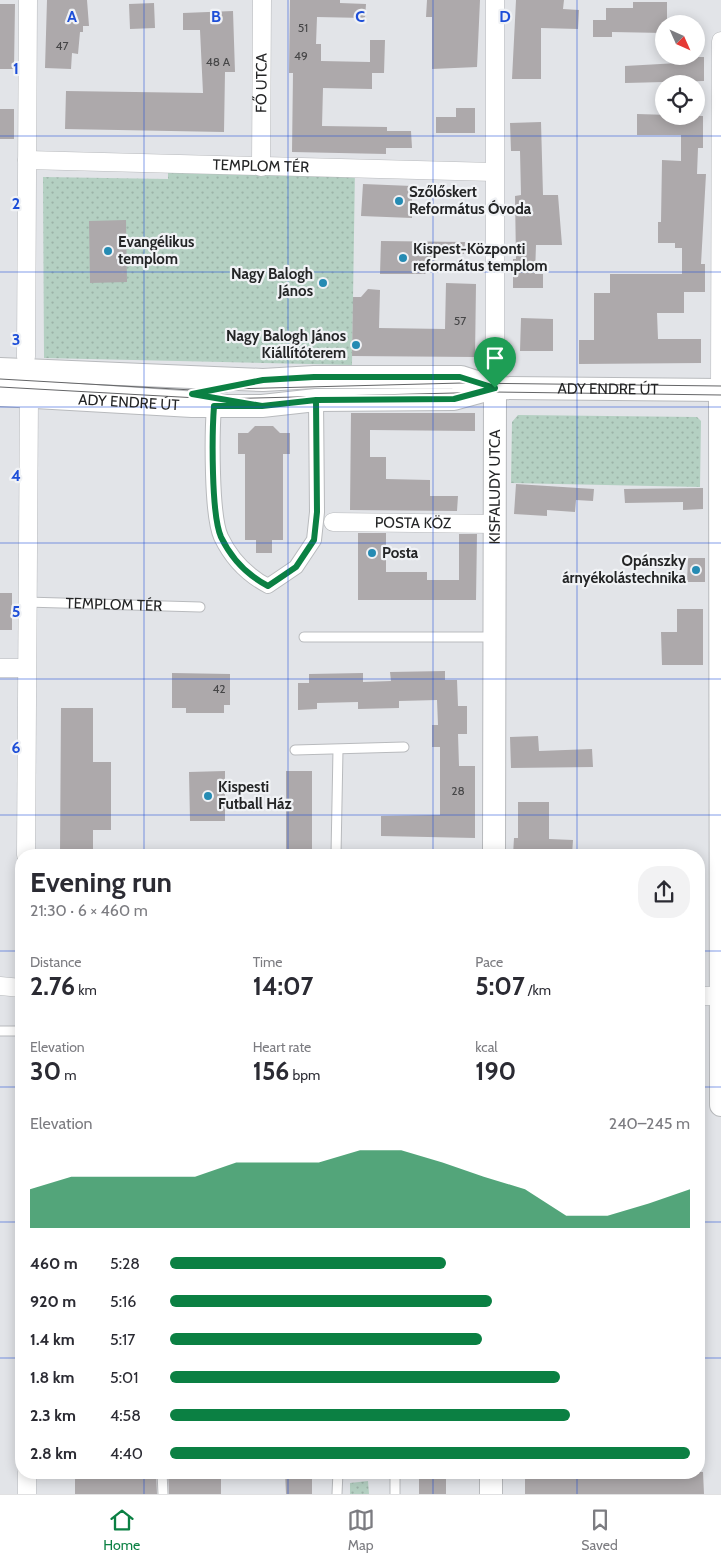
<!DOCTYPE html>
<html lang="en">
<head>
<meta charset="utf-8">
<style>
	:root { --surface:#fff; --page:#f2f2f3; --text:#2b2b33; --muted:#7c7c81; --line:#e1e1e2; --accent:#0b8043 }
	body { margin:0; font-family:Cabin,sans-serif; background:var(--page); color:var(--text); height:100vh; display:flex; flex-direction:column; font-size:19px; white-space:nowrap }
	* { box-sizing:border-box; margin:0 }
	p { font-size:16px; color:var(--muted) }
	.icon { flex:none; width:28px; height:28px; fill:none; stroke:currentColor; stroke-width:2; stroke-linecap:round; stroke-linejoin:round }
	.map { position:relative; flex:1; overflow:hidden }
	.panel { position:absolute; left:15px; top:849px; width:690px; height:630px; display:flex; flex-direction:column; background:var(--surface); border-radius:20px; box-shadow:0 2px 12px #0003 }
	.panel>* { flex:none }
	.needle { width:32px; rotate:135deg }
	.tools { position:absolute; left:655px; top:15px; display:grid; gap:10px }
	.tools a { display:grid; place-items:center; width:50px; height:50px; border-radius:50%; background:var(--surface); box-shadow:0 2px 12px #0003; font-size:25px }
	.pin { position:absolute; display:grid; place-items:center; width:42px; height:42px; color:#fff; margin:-51px -21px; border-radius:50% 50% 50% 0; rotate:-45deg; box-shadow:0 0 5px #0007 }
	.pin .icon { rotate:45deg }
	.round { display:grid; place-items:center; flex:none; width:52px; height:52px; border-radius:20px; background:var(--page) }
	.head { display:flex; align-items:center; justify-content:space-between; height:85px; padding:0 15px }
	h1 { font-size:28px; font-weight:800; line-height:38px }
	.stats { display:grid; grid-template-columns:repeat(3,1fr); gap:8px; height:85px; padding:5px 15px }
	.stats div { display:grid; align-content:center }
	.stats b { font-size:25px; font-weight:800 }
	.stats small { font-size:14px; font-weight:400 }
	.stats p { font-size:14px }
	.chart { height:140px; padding:10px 15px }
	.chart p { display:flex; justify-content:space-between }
	.chart svg { width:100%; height:90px; margin-top:5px; fill:var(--accent); opacity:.7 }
	ul { padding:0 15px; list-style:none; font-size:16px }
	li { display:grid; grid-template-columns:80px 60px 1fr; align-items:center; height:38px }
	li i { height:12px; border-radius:6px; background:var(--accent) }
	.tabs { display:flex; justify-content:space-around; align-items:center; height:70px; border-top:1px solid var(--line); background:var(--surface); font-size:14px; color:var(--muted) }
	.tabs a { display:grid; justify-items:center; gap:2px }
	.tabs .current { color:var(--accent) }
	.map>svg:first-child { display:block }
</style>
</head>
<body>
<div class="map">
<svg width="721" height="1494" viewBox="0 0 721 1494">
	<defs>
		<pattern id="grass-dots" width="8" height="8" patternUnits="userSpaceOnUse" patternTransform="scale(1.25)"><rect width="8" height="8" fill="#b4d0c2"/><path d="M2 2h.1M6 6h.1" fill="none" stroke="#9bb2a7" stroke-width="1.8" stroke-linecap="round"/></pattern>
	</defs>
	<rect width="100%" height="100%" fill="#e2e4e8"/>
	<path fill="url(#grass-dots)" d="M 168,164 L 355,169 L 352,365 L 44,358 L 43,177 L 168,179 Z
		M 518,415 L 697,417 L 701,421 L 700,487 L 511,483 L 512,422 Z
		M 368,1481 L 369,1494 L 350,1494 L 350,1483 Z"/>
	<path fill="#ada9ab" d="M 47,0 L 87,0 L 89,26 L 83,26 L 83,32 L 80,32 L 78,54 L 72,53 L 71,69 L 45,68 Z
		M 290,0 L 340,0 L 340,3 L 366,4 L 365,18 L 317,17 L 316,44 L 321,44 L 321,61 L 370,62 L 370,40 L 385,40 L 384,73 L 372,73 L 372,89 L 323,88 L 322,126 L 387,127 L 387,131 L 411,131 L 412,148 L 386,148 L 386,154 L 292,152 L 293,73 L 289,73 Z
		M 427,0 L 480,0 L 477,67 L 432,69 L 432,17 L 426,17 Z
		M 516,0 L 564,0 L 563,9 L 579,10 L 578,29 L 541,28 L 541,79 L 512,79 Z
		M 633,2 L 667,2 L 667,24 L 664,24 L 664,33 L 612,32 L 612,37 L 593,37 L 593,20 L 606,20 L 606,8 L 633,8 Z
		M 154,3 L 155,28 L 130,29 L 129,4 Z
		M 0,4 L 15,4 L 14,69 L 0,69 Z
		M 233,11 L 235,72 L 225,72 L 224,132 L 65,129 L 66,91 L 203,93 L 200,30 L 183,30 L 183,13 Z
		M 678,57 L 704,57 L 704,81 L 625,83 L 625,66 L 678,63 Z
		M 456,108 L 475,108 L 475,133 L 436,133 L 436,117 L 456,117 Z
		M 0,109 L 14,109 L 14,139 L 0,139 Z
		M 637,114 L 703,116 L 703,148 L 698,148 L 697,174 L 706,174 L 701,264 L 705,264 L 705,292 L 684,292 L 684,313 L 657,313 L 658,339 L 701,339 L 701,363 L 579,364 L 579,340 L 594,340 L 594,293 L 610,293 L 610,274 L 682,274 L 682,248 L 675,248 L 675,243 L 658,243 L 658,222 L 661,222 L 662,160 L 681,161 L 681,135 L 637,135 Z
		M 541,122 L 543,195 L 558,195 L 562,245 L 536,245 L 535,274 L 543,274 L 543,288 L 513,288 L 513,259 L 516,259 L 515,196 L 521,195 L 520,151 L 511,151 L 510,123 Z
		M 363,184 L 412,186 L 412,218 L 361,216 Z
		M 126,220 L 127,282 L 90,283 L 89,221 Z
		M 381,241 L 465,242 L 464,254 L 436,254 L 435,263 L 425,274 L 380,274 Z
		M 446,283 L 476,284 L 475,357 L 352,356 L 353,297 L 361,297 L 368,289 L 380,290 L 379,328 L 445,329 Z
		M 521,318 L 553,319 L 553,351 L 520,351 Z
		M 351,413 L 475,413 L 475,431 L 370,430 L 370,457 L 386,457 L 386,479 L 430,480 L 430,496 L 458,496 L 457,511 L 350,510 Z
		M 255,426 L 273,426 L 280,433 L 290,433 L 290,454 L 283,454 L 283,540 L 272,540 L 272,553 L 256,553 L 256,540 L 245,540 L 245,454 L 238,454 L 238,433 L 248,433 Z
		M 516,484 L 594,489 L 593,501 L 576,500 L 575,512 L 547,510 L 547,516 L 514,514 Z
		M 703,488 L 703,509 L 683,510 L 683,502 L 625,503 L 624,489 Z
		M 358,533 L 386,533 L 386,572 L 427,572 L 427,580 L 459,580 L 459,534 L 477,534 L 476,600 L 358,600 Z
		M 688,558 L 705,558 L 705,582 L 687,582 Z
		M 0,593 L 12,593 L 12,630 L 0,630 Z
		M 677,609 L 703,609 L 703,665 L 662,665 L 661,632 L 677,632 Z
		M 445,671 L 445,680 L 457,680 L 458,706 L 467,706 L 467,734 L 458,734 L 459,766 L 475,766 L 475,838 L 381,836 L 381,816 L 440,815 L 440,747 L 432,747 L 432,725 L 438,725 L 437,700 L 399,701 L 399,708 L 358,709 L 358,702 L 317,703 L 317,709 L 298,710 L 298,683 L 309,683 L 309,674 L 363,673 L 363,682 L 391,681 L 390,672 Z
		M 172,673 L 230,674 L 230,705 L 224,705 L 224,713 L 186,713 L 186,708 L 172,708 Z
		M 61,708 L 93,708 L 93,762 L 111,762 L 111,830 L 93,830 L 93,855 L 60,855 Z
		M 538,736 L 539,751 L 592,749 L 593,767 L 511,768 L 510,737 Z
		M 225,771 L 225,821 L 190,821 L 189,772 Z
		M 286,771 L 312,771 L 312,855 L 286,855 Z
		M 518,802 L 549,802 L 549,839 L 573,840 L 572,855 L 513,855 L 514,838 L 518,838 Z
		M 75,1472 L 156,1472 L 157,1494 L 75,1494 Z
		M 168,1472 L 221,1472 L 221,1494 L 169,1494 Z
		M 285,1472 L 312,1472 L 312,1494 L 286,1494 Z
		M 419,1472 L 446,1472 L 446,1494 L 419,1494 Z
		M 525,1472 L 703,1472 L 704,1494 L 525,1494 Z"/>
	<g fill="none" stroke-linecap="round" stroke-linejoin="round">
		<defs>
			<g id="service">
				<path d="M 0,383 L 205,397"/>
				<path d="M 197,393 L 226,387"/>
				<path id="s1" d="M 26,602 L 200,607"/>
				<path d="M 304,637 L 494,637"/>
				<path d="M 295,750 L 404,747"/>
				<path d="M 336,855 L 338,750"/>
				<path d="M 0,1031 L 21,1031"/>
				<path d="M 162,1472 L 163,1494"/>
				<path d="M 337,1494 L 338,1472"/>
				<path d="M 395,1494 L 395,1472"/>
			</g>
			<path id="pedestrian" d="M 214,406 C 212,433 211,515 221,537 C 231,558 247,575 268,586 L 296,567 L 314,540 L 317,512 L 316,400"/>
			<g id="minor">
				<path id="s2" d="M 27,160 L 494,172"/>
				<path id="s3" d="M 261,167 L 262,0"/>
				<path d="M 26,357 L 28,0"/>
				<path d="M 495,388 L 495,0"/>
				<path d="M 720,390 L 721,41"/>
				<path id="s4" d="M 333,522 L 494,524"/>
				<path d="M 0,668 L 26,668"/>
				<path d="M 26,855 L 29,396"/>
				<path d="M 0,986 L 21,988"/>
				<path d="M 699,996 L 721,996"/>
				<path d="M 27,1472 L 27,1494"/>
			</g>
			<g id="tertiary">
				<path id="s5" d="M 0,369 L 263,380 L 314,377 L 461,377 L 495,388 L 721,390"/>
				<path d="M 720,390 L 721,1105"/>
				<path id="s6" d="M 0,395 L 192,406 L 262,406 L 316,400 L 454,399 L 494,388"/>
				<path id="s7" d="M 494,855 L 495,388"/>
				<path d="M 491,1472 L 491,1494"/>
			</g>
		</defs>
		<use href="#service" stroke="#b8babd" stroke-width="11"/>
		<use href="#pedestrian" stroke="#b8babd" stroke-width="16"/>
		<use href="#minor" stroke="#b8babd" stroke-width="19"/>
		<use href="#tertiary" stroke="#b8babd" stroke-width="24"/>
		<use href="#service" stroke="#fff" stroke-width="9"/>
		<use href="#pedestrian" stroke="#fff" stroke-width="14"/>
		<use href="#minor" stroke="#fff" stroke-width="18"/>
		<use href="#tertiary" stroke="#fff" stroke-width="22"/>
		<path stroke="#646567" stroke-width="1" d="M 0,379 L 192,390 L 462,383 L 721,386
			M 0,387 L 216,399 L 494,392 L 721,395"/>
	</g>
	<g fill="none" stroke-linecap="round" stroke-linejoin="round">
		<defs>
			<path id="route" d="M 495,388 L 454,399 L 316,400 L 262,406 L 214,406 C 212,433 211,514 221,537 C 231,558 247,575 268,586 L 296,567 L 314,540 L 317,512 L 316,400 L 262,406 L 192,394 L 263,380 L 314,377 L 460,377 L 495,388"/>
		</defs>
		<use href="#route" stroke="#fff" stroke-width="10"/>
		<use href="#route" stroke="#0b8043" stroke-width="6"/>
	</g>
	<path fill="none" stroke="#1d4ed8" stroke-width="1" stroke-opacity="0.55" d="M 144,0 L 144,855M 288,0 L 288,855M 433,0 L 433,855M 577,0 L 577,855M 0,136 L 721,136M 0,272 L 721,272M 0,407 L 721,407M 0,543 L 721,543M 0,679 L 721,679M 0,815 L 721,815M 0,951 L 21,951M 699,951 L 721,951M 0,1087 L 21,1087M 699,1087 L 721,1087M 0,1222 L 21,1222M 699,1222 L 721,1222M 0,1358 L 21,1358M 699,1358 L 721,1358M 144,1472 L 144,1494M 288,1472 L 288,1494M 433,1472 L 433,1494M 577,1472 L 577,1494"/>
	<g fill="#258bb3" stroke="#f0f2f5" stroke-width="2">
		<circle cx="399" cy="201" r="5"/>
		<circle cx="108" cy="251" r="5"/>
		<circle cx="403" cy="258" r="5"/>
		<circle cx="323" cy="283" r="5"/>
		<circle cx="356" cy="345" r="5"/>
		<circle cx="372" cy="553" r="5"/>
		<circle cx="696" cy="570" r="5"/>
		<circle cx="208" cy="796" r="5"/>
	</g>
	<g text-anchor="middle" stroke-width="4.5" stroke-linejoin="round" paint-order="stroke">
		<g font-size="12" fill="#464647">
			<text x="303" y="32">51</text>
			<text x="62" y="50">47</text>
			<text x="301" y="60">49</text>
			<text x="218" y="66">48 A</text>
			<text x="460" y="325">57</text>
			<text x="219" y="693">42</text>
			<text x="458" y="795">28</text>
		</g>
		<g font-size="15" fill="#242526" stroke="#f0f2f5">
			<text dy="5" stroke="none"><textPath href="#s3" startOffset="84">FŐ UTCA</textPath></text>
			<text dy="5" stroke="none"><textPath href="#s2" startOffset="234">TEMPLOM TÉR</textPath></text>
			<text dy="5" stroke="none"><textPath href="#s5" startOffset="610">ADY ENDRE ÚT</textPath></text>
			<text dy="5" stroke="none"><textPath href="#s6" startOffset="129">ADY ENDRE ÚT</textPath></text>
			<text dy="5" stroke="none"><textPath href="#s7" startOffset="368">KISFALUDY UTCA</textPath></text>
			<text dy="5" stroke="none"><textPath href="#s4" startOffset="80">POSTA KÖZ</textPath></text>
			<text dy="5" stroke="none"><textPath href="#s1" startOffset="88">TEMPLOM TÉR</textPath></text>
		</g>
		<g font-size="15" font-weight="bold" fill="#242526" stroke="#f0f2f5" text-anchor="start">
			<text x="409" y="197">Szőlőskert<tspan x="409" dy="17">Református Óvoda</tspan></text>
			<text x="118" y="247">Evangélikus<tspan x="118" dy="17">templom</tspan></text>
			<text x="413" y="254">Kispest-Központi<tspan x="413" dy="17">református templom</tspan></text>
			<text x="313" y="279" text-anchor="end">Nagy Balogh<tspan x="313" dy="17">János</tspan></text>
			<text x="346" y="341" text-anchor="end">Nagy Balogh János<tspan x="346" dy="17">Kiállítóterem</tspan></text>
			<text x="382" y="558">Posta</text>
			<text x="686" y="566" text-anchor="end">Opánszky<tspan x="686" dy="17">árnyékolástechnika</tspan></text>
			<text x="218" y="792">Kispesti<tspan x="218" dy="17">Futball Ház</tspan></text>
		</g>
	</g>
	<g font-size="16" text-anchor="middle" font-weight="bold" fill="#1d4ed8" stroke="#f0f2f5" stroke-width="4.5" stroke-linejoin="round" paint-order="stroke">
		<text x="72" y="22">A</text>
		<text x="216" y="22">B</text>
		<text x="360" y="22">C</text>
		<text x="505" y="22">D</text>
		<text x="16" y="74">1</text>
		<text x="16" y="209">2</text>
		<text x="16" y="345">3</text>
		<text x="16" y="481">4</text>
		<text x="16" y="617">5</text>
		<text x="16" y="753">6</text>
	</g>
</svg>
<div class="tools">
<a><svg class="needle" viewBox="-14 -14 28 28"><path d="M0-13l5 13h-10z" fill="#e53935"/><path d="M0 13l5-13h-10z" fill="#7c7c81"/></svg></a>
<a><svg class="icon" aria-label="locate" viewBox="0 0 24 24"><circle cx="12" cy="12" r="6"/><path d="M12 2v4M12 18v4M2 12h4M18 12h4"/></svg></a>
</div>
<div class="pin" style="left:495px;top:388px;background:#1e9e55"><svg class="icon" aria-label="arrive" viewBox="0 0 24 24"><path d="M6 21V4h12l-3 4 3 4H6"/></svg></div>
<section class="panel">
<div class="head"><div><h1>Evening run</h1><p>21:30 · 6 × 460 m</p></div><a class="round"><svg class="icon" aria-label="share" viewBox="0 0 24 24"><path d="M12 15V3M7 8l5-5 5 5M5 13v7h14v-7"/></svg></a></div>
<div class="stats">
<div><p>Distance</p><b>2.76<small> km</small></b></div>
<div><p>Time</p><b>14:07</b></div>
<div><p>Pace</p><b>5:07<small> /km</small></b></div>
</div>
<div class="stats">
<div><p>Elevation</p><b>30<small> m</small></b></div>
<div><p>Heart rate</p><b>156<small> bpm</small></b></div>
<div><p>kcal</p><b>190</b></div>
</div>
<div class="chart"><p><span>Elevation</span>240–245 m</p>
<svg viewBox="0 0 160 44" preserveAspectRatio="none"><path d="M0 44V25L10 19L20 19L30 19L40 19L50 12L60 12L70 12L80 6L90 6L100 12L110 19L120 25L130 38L140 38L150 32L160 25V44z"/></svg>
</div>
<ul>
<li><b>460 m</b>5:28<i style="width:53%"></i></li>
<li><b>920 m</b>5:16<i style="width:62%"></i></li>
<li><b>1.4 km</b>5:17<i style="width:60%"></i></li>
<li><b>1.8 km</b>5:01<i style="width:75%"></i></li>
<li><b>2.3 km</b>4:58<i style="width:77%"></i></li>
<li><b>2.8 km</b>4:40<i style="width:100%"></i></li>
</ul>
</section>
</div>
<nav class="tabs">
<a class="current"><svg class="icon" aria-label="home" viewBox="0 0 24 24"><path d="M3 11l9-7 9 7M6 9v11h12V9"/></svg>Home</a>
<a><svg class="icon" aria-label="map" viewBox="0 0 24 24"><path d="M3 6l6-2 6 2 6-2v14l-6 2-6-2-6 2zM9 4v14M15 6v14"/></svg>Map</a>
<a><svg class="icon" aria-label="saved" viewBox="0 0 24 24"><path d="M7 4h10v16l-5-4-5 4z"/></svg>Saved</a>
</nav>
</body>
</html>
